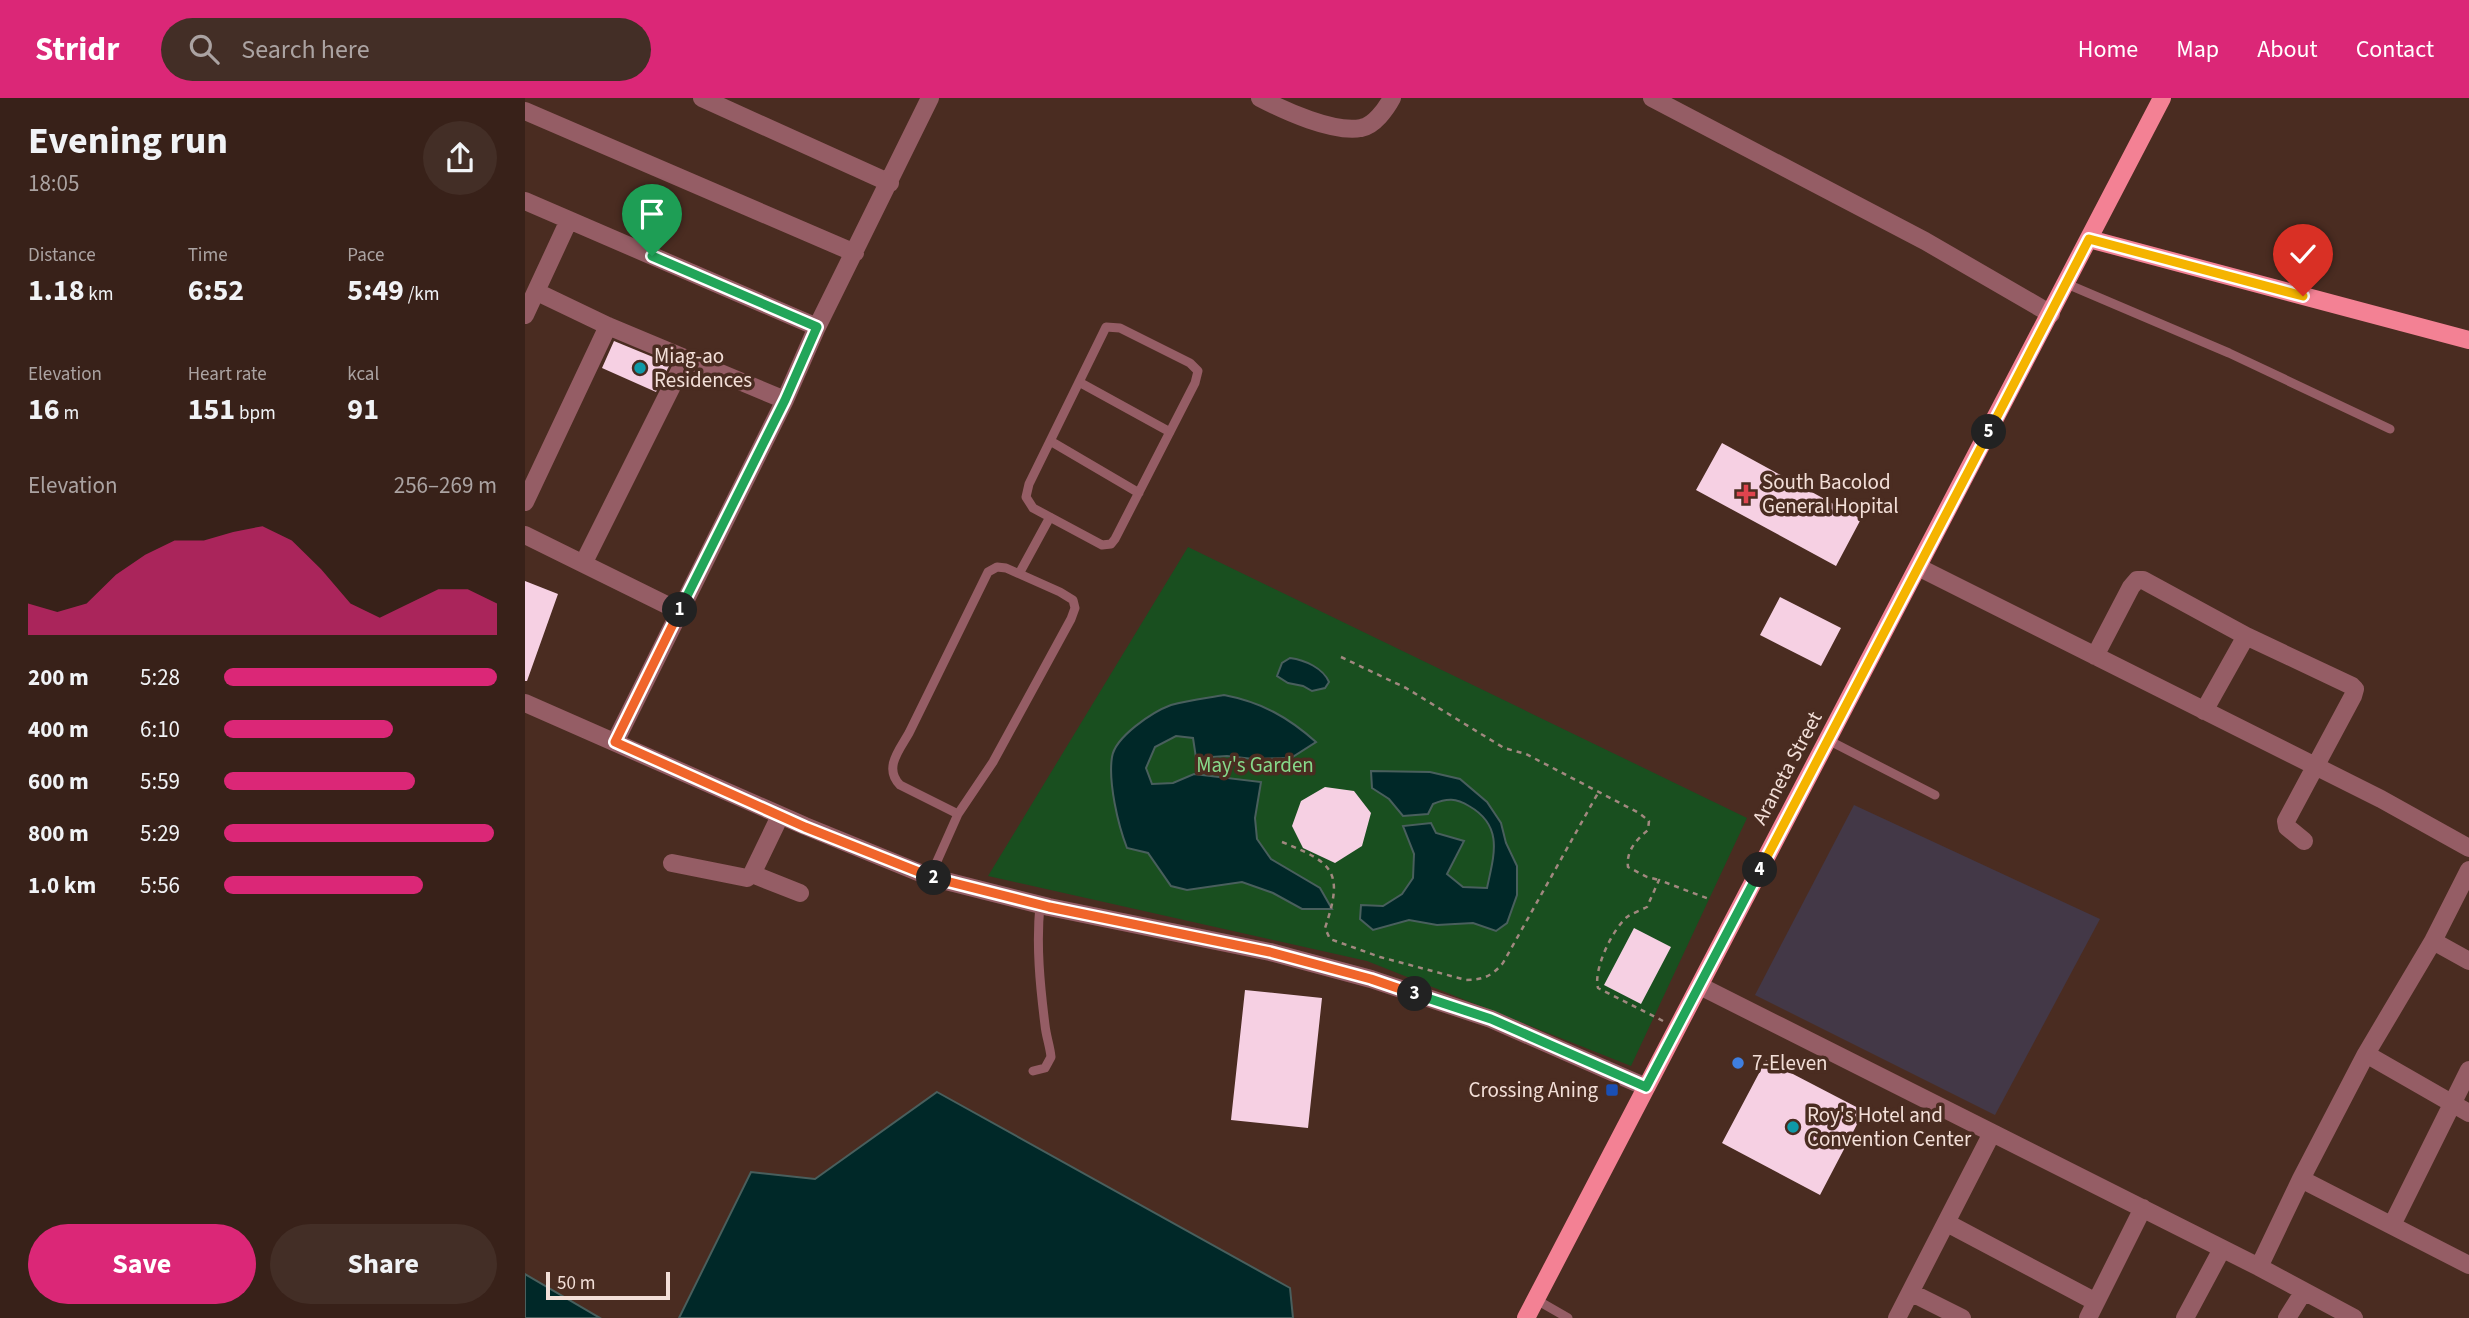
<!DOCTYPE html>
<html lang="en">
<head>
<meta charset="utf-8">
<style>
	:root { --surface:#382119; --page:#432e26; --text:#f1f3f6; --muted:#aba3a2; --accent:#db2777 }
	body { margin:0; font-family:"Source Sans 3",sans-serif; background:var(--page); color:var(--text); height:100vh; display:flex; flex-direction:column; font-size:26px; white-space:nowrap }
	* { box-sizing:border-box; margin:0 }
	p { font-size:23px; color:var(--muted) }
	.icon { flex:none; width:38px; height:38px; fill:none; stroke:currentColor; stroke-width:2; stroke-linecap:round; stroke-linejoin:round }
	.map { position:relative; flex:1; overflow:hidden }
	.side { display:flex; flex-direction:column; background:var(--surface); width:525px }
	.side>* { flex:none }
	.scale { position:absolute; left:21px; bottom:18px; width:124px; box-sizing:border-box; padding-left:7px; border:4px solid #f3dfd8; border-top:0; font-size:19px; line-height:24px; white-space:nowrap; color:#f3dfd8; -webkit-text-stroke:5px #4a2c21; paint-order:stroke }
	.pin { position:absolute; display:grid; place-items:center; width:60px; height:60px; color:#fff; margin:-72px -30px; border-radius:50% 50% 50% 0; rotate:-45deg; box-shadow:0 0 7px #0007 }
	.pin .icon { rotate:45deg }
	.km { position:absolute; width:35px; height:35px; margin:-18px; border-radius:50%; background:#222; color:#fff; font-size:19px; line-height:35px; text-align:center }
	.round { display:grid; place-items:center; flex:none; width:74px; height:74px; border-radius:37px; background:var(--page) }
	.headline { display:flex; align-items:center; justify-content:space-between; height:119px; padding:0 28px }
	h1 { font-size:38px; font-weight:700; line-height:52px }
	.metrics { display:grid; grid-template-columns:repeat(3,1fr); gap:10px; height:119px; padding:7px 28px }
	.metrics div { display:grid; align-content:center }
	.metrics b { font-size:30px; font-weight:700 }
	.metrics small { font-size:19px; font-weight:400 }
	.metrics p { font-size:19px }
	.chart { height:196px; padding:14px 28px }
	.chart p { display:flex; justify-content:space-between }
	.chart svg { width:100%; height:126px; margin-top:7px; fill:var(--accent); opacity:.7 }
	.cta { display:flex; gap:14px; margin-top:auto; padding:14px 28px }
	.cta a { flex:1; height:80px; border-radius:42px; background:var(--accent); color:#fff; font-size:28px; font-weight:700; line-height:80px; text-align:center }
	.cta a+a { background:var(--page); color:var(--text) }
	ul { padding:0 28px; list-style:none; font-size:23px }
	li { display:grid; grid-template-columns:112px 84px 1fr; align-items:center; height:52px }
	li i { height:18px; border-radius:9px; background:var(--accent) }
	header { display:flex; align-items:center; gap:42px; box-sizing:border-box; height:98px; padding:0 35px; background:var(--accent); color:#fff }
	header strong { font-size:33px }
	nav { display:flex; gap:38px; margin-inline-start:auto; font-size:24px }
	.search { width:490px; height:63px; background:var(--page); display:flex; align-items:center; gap:18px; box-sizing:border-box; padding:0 24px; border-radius:38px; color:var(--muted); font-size:26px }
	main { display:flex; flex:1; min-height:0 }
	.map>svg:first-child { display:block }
</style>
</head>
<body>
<header>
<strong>Stridr</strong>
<div class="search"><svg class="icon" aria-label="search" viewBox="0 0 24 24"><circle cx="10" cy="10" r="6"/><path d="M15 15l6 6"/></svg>Search here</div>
<nav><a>Home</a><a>Map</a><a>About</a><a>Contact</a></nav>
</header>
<main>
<section class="side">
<div class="headline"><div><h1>Evening run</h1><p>18:05</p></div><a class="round"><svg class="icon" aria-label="share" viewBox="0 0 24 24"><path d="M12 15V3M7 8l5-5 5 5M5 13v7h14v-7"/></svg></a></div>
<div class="metrics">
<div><p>Distance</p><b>1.18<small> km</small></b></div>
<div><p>Time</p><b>6:52</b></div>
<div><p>Pace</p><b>5:49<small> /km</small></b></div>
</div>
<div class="metrics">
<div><p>Elevation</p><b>16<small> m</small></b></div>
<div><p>Heart rate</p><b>151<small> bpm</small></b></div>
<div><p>kcal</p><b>91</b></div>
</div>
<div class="chart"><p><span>Elevation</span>256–269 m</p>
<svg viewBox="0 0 160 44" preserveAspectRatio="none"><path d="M0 44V33L10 36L20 33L30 23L40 16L50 11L60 11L70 8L80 6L90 11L100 21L110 33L120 38L130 33L140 28L150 28L160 33V44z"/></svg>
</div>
<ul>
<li><b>200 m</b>5:28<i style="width:100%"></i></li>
<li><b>400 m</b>6:10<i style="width:62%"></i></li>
<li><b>600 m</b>5:59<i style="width:70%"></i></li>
<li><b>800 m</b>5:29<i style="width:99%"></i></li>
<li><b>1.0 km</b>5:56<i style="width:73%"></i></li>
</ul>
<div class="cta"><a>Save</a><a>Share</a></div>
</section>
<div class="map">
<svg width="1944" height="1220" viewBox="0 0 1944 1220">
	<rect width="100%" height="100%" fill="#4a2c21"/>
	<path fill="#433847" d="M 1329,707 L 1575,821 L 1470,1017 L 1230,897 Z"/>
	<path fill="#194f1f" d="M 663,449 L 1222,720 L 1106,968 L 842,863 L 463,778 Z"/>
	<path fill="#002828" stroke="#495f5d" stroke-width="2" d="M 765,560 C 780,562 798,570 804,584 L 800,590 L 787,593 L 778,588 L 763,585 L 752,578 L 757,565 Z
		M 699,597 C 736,604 763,619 791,644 L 766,660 L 728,661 L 702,658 L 671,660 L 668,640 L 651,638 L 630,649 L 621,670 L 627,686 L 648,685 L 669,676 L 736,684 L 730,720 L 732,741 L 746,761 L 795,790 L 807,811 L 777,811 L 748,795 L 717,784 L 662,792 L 646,788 L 623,755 L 602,750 C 593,727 583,684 587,659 C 590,639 627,614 646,607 C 663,602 682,600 699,597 Z
		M 846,673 L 905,674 L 935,681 L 962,704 L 976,725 L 981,745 L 992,768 L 992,797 L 982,825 L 971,833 L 948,825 L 912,827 L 884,822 L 848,832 L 835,821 L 836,807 L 858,808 L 877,796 L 888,780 L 889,756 L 878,728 L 906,725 L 911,735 L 939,743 L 922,776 L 938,789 L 962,790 C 969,757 979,728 944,708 C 931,700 922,700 908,706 L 903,716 L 878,718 L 864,701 L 847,690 Z
		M 412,994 L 765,1190 L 768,1220 L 154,1220 L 226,1074 L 290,1081 Z
		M 0,1176 L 75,1220 L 0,1220 Z"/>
	<path fill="#f6d0e3" d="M 89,243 L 145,266 L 131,294 L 77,270 Z
		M 1197,345 L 1336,421 L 1311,468 L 1171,392 Z
		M 0,483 L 33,496 L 2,583 L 0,583 Z
		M 1255,499 L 1316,530 L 1296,568 L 1235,537 Z
		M 800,689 L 829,693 L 846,715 L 837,748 L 810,765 L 778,750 L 767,728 L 776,703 Z
		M 1109,830 L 1146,849 L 1116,906 L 1079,887 Z
		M 720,892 L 797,900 L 783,1030 L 706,1022 Z
		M 1241,962 L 1339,1013 L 1295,1097 L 1197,1045 Z"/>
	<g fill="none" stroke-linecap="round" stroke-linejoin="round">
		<path stroke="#a1887f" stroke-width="2.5" stroke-dasharray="5 5" stroke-linecap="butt" d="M 816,559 L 881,590 L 979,650 L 1001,656 L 1114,715 L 1124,723 L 1123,732 C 1111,742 1101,753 1103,769 L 1122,779 L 1134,782
			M 757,744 C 809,765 819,774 800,830 L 805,841 L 855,859 L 941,882 C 958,882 967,878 978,865 L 1073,695
			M 1138,923 L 1073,890 C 1068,872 1087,832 1102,819 C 1108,815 1116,812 1122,809 L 1134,782 L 1184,801"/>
		<path stroke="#955d65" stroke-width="9" d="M 1542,186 L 1704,255 L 1865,331
			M 581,229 L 595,230 L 665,265 L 673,273 L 670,285 L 590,441 L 586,446 L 577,447 L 508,410 L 501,399 L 504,386 Z
			M 554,284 L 645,334
			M 527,344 L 614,395
			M 495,474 L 525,419
			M 1303,642 L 1410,697
			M 405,779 L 433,716 L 468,664 L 546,521 L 550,510 L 548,502 L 535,494 L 481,470 L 472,469 L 463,474 L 384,635 C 375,651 358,670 375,687 L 433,716
			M 508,973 L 520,970 L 526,959 C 525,948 521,938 520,927 C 515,887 511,847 515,807
			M 1010,1201 L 1043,1220"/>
		<path stroke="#955d65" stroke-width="18" d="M 177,0 L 365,85
			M 735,0 C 760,13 808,35 836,30 C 849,28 861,11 867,0
			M 1127,0 L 1400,143 L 1526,216
			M 0,13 L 330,155
			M 0,103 L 292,229
			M 12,194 L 83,228 L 260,302
			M 0,217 L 44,122
			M 0,404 L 83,228
			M 0,437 L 154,513
			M 59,464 L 161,260
			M 1393,469 L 1856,701 L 1944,750
			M 1570,558 L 1606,489 L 1612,482 L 1618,482 L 1721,538 L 1827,588 L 1830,591 L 1828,598 L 1761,723 L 1762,729 L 1779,743
			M 0,605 L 280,728 L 405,779 L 524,809 L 745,854 L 846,881 L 966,921 L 1121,989
			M 1679,613 L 1721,538
			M 90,644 L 260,302 L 292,229 L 405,0
			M 147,765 L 222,780 L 227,776 L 275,795
			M 227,776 L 255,718
			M 1908,843 L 1944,863
			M 1175,888 L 1734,1169 L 1829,1220
			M 1841,956 L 1944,1015
			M 1776,1081 L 1944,1167
			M 1422,1125 L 1571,1204
			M 1867,1127 L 1944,972
			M 1734,1169 L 1776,1081 L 1841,956 L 1908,843 L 1944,772
			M 1387,1195 L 1437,1220
			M 1372,1220 L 1467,1035
			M 1563,1220 L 1618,1110
			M 1660,1220 L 1697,1151
			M 1762,1220 L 1779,1193"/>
		<path stroke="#f38194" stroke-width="18" d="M 1564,141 L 1944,242
			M 1001,1220 L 1637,0"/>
	</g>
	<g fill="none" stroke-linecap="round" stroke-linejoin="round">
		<defs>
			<path id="split-1" d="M 127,158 L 292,229 L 260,302 L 155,512"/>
			<path id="split-2" d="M 155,512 L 90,644 L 280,729 L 409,780"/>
			<path id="split-3" d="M 409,780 L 524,809 L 745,854 L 846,881 L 890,896"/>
			<path id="split-4" d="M 890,896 L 966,921 L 1121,989 L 1235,772"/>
			<path id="split-5" d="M 1235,772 L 1464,334"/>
			<path id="split-6" d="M 1464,334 L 1564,141 L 1778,198"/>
		</defs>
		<use href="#split-1" stroke="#fff" stroke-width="14"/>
		<use href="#split-2" stroke="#fff" stroke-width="14"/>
		<use href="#split-3" stroke="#fff" stroke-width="14"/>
		<use href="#split-4" stroke="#fff" stroke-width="14"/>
		<use href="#split-5" stroke="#fff" stroke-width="14"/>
		<use href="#split-6" stroke="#fff" stroke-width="14"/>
		<use href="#split-1" stroke="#22a559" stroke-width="9"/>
		<use href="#split-2" stroke="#f0652b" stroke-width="9"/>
		<use href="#split-3" stroke="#f0652b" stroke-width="9"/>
		<use href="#split-4" stroke="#22a559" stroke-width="9"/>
		<use href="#split-5" stroke="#f5b400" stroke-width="9"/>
		<use href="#split-6" stroke="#f5b400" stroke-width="9"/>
	</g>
	<g fill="#0f9aa8" stroke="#4a2c21" stroke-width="2.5">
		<circle cx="115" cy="270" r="7"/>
		<circle cx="1268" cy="1029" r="7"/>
	</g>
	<path fill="#e0444e" stroke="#4a2c21" stroke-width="2.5" d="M1217.5 385.5h7v7h7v7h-7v7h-7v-7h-7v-7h7z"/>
	<circle fill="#3f7fe0" stroke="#4a2c21" stroke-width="2.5" cx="1213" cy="965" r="7"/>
	<rect fill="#1a4fb4" stroke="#4a2c21" stroke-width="2.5" x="1080" y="985" width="14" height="14" rx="3.5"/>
	<g text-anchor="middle" stroke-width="7" stroke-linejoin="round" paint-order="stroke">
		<g font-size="21" fill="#f3dfd8" stroke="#4a2c21" text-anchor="start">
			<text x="129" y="265">Miag-ao<tspan x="129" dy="24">Residences</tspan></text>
			<text x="1237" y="391">South Bacolod<tspan x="1237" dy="24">General Hopital</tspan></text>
			<text x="1227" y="972">7-Eleven</text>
			<text x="1073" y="999" text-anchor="end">Crossing Aning</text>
			<text x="1282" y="1024">Roy's Hotel and<tspan x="1282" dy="24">Convention Center</tspan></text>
		</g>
		<g font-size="21" fill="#86d98a" stroke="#4a2c21">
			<text x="730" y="674">May's Garden</text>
		</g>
		<g font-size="21" fill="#f3dfd8" stroke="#4a2c21">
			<text transform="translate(1262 670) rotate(-62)" y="7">Araneta Street</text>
		</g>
	</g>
</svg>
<div class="scale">50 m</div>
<div class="pin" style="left:127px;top:158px;background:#1e9e55"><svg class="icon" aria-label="arrive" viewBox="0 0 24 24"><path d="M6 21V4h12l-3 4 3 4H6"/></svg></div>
<div class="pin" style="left:1778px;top:198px;background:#d93025"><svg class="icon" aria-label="check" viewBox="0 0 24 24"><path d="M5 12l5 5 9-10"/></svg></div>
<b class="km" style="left:155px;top:512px">1</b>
<b class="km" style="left:409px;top:780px">2</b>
<b class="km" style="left:890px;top:896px">3</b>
<b class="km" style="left:1235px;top:772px">4</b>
<b class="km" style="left:1464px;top:334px">5</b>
</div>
</main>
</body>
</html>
